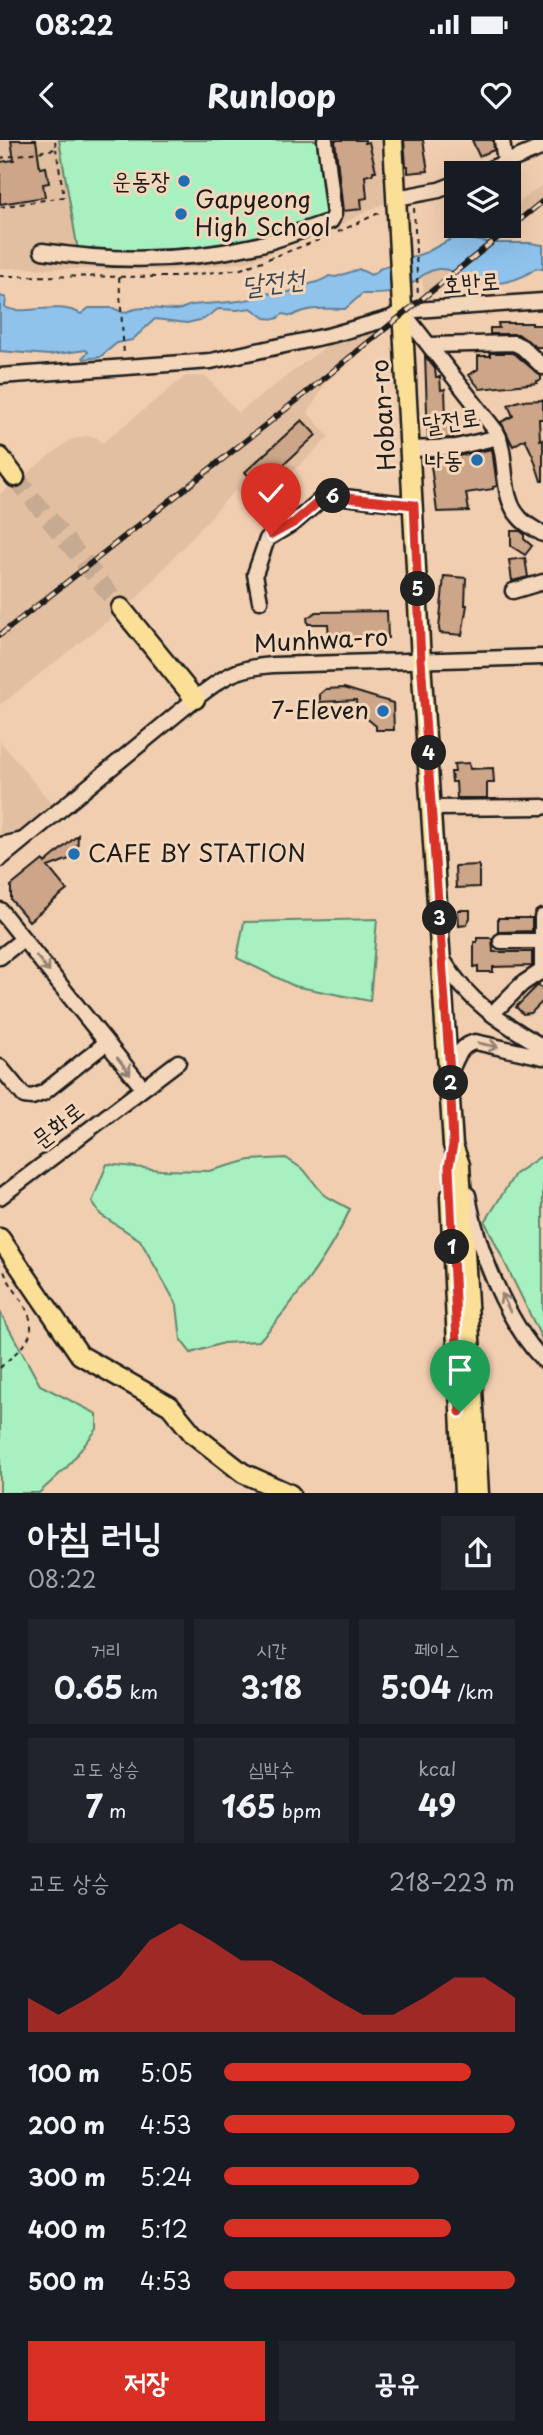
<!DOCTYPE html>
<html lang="ko">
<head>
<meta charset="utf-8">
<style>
	:root { --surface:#171b24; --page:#20242c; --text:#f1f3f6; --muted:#9ea1a6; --accent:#d93025 }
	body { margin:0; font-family:"Playpen Sans","Poor Story",sans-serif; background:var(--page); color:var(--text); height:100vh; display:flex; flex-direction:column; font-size:26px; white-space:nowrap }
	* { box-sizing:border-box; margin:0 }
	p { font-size:23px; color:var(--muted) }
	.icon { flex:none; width:38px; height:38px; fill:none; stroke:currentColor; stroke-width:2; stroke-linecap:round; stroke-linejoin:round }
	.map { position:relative; height:1353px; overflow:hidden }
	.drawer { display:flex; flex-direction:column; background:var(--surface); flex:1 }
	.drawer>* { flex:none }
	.tools { position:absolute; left:444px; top:21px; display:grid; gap:14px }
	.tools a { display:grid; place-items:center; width:77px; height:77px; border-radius:0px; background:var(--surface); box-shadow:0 7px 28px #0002; font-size:35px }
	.pin { position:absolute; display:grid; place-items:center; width:60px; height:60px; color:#fff; margin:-72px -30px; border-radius:50% 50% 50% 0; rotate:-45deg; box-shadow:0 0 7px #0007 }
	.pin .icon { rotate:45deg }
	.km { position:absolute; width:35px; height:35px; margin:-18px; border-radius:50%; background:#222; color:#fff; font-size:19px; line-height:35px; text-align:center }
	.round { display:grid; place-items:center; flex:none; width:74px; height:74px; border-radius:0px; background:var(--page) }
	.summary { display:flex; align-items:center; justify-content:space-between; height:119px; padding:0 28px }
	h1 { font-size:38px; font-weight:700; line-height:52px }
	.metrics { display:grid; grid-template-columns:repeat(3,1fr); gap:10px; height:119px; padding:7px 28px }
	.metrics div { display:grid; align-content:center; border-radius:0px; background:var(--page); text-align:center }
	.metrics b { font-size:30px; font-weight:700 }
	.metrics small { font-size:19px; font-weight:400 }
	.metrics p { font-size:19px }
	.chart { height:196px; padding:14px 28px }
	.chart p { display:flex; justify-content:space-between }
	.chart svg { width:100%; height:126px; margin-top:7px; fill:var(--accent); opacity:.7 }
	.primary-button { display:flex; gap:14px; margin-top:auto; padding:14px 28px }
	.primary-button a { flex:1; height:80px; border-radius:0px; background:var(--accent); color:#fff; font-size:28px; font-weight:700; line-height:80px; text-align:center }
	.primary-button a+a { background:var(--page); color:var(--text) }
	ul { padding:0 28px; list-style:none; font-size:23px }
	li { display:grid; grid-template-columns:112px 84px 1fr; align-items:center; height:52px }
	li i { height:18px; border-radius:9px; background:var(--accent) }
	.status { display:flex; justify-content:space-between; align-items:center; height:49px; padding:0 35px; background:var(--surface); direction:ltr }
	.status svg { height:19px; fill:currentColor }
	header { display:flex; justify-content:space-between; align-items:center; height:91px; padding:0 28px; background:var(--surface); font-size:32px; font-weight:700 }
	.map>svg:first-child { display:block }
</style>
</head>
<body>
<div class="status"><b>08:22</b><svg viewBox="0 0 49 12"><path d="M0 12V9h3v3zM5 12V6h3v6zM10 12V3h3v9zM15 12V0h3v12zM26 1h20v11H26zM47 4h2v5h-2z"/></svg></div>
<header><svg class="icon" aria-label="back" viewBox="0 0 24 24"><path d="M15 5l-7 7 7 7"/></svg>Runloop<svg class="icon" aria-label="heart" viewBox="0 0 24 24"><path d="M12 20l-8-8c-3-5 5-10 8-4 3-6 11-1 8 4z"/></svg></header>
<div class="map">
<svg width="543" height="1354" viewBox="0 0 543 1354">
	<rect width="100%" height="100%" fill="#f1ceb0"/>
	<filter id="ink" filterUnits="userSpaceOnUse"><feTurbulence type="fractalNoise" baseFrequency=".0143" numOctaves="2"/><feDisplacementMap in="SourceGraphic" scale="14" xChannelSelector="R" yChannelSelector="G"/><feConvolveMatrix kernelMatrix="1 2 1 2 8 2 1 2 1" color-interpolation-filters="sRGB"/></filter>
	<g filter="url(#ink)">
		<path fill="#e2bfa1" d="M 0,0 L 380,0 L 384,63 L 338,86 L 247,122 L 174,130 L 0,128 Z
			M 543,44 L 543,65 L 425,160 L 422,137 L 488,86 L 509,86 L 509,70 Z
			M 388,174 L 388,190 L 326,242 L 308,273 L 329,297 L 263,360 L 251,361 L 239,355 L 235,350 L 137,458 L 0,565 L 0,354 L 70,300 L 87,296 L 96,297 L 102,303 L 186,236 L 207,237 L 238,273 L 357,183 Z
			M 0,601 L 52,664 L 12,696 L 0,698 Z"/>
		<path fill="#a7f0bf" stroke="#62866e" stroke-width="2" d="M 59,0 L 322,0 L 332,74 C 307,83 281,92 255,99 C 198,115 137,112 78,111 Z
			M 377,779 L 370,861 L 294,846 L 237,818 L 244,782 Z
			M 543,1015 L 543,1201 L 485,1082 L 515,1034 Z
			M 286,1018 L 304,1030 L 324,1055 L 350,1069 C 331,1113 291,1166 259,1201 L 223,1203 L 191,1213 L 181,1200 L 177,1165 L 140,1100 L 101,1075 L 92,1062 L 107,1024 L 161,1030 L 209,1031 L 250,1020 Z
			M 0,1172 L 40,1245 L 97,1274 L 97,1289 L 67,1327 L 39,1353 L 0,1353 Z"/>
		<path fill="#8fc3ec" stroke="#618099" stroke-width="2" d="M 463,98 L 492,103 L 530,103 L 543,105 L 543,129 L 536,128 C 521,140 499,146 479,142 C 465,139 454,128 438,129 C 423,131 417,142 405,148 C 391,155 377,154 362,154 L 345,169 C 327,169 308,166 292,176 L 283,174 L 276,179 L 265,178 L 251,168 L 237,170 L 218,169 L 204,179 L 187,183 L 155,179 L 132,200 L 117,203 L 100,217 L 84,219 L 83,217 L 88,212 L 86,210 L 49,215 L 0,211 L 0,156 L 6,158 L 5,167 C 23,177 56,160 81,174 L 89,168 L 113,168 L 124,173 C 140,164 158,170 177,170 C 183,169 186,166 192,165 C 210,163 253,163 266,153 C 285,156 291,151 307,145 C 316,142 321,142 329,136 L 336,137 L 359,129 L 371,135 L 377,132 L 379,129 L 427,112 L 451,99 Z"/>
		<path fill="#cda588" stroke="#1c1c1c" stroke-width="2" d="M 11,0 L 36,0 L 40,28 L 46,27 L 49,43 L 43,44 L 45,57 L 0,64 L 0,22 L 14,20 Z
			M 335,0 L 365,0 L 365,3 L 369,2 L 376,31 L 373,31 L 373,34 L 365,36 L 367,58 L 361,59 L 362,69 L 343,71 Z
			M 404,0 L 423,0 L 428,31 L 408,33 L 408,26 L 406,26 Z
			M 472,0 L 493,0 L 494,10 L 479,16 Z
			M 498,183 L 532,183 L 532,185 L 543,185 L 543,207 L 536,207 L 518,194 L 490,194 L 490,188 L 499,188 Z
			M 490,213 L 512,213 L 516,215 L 541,236 L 541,240 L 537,241 L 537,243 L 480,249 L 469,235 L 478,229 L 478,216 L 490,216 Z
			M 425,216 L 435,229 L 436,237 L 440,237 L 441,250 L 445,249 L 446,278 L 452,277 L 453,298 L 428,299 Z
			M 543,260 L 543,279 L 539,279 L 540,300 L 543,299 L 543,341 L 541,341 L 533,316 L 525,299 L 513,306 L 501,282 L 513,276 L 508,265 L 519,261 Z
			M 302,280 L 316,295 L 259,347 L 245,332 Z
			M 492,309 L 497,346 L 493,347 L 493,349 L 466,353 L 469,371 L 437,372 L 430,318 L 458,316 Z
			M 511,391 L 520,391 L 524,394 L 524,399 L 532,406 L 525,415 L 511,406 Z
			M 525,418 L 528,437 L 512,441 L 509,420 Z
			M 444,436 L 466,438 L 465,465 L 467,465 L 462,495 L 440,493 L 439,489 Z
			M 387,471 L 388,498 L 329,499 L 328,484 L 308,484 L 307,478 L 316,472 Z
			M 344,548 L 393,563 L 394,590 L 376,590 L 376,586 L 364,576 L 357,576 L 356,560 L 320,562 L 320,554 L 326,549 Z
			M 469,623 L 470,629 L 493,628 L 494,643 L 487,643 L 487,658 L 457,658 L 456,642 L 452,642 L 451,632 L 455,632 L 454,624 Z
			M 78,695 L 77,716 L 48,727 L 67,750 L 29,781 L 11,760 L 11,746 L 43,720 L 45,723 Z
			M 479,725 L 479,747 L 456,748 L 455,726 Z
			M 458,770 L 470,770 L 470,778 L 466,785 L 459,786 Z
			M 498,778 L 532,778 L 532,791 L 498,792 Z
			M 477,798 L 492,798 L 493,812 L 532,812 L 532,826 L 493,827 L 493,832 L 478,832 L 478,826 L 474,827 L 474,802 L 477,802 Z
			M 538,845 L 543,850 L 543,861 L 531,873 L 523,874 L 516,867 Z"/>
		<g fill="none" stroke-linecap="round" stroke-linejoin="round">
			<path stroke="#c6aa92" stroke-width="18" stroke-dasharray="18 9" stroke-linecap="butt" d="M 15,337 L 121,468"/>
			<defs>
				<path id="minor" d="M 502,0 L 505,23
					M 480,33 L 543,7
					M 397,58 L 439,50 L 457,43
					M 42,111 C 112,122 184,122 253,106 C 279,100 305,89 331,81 L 334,74 L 325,0
					M 402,171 L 496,291 C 509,317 499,356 520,378 C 526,385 535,389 543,394
					M 430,205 L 514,203 L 522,207 L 543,227
					M 0,236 L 211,221 L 331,195 L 391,178 L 402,171 L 543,161
					M 411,309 L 456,307 L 499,297
					M 513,451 L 543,442
					M 260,461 L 255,434 L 267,399 L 295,382 L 324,357 L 335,356 L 414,365
					M 433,668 L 543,667
					M 0,705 L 23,700
					M 0,719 L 195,559 C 224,536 236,528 273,525 L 543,517
					M 0,770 L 143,948
					M 542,777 L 542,831
					M 501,801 L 542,801
					M 0,817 L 23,799
					M 443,820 C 468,862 501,882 543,907
					M 492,874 L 522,844 L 543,830
					M 0,927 L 24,956 L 32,957 L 43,953 L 106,903
					M 450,933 C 456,919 460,905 475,902 L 543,917
					M 468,1055 C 476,1105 507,1183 543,1220
					M 0,1057 L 178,922"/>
				<path id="major" d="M 393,0 L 421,521 L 453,1005 L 460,1025 L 479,1354
					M 0,317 L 15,337
					M 121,468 L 195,559
					M 450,1057 L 464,1354
					M 0,1098 L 80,1215 L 170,1266 L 193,1294 L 243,1333 L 290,1354"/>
			</defs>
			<use href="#minor" stroke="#1c1c1c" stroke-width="19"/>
			<use href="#major" stroke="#1c1c1c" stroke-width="23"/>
			<path stroke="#1c1c1c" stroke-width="2" stroke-dasharray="5 5" stroke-linecap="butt" d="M 0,18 L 56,9 L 55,0
				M 0,67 L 64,57 L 56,9
				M 414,68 L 418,157
				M 338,92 L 381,72
				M 0,136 L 172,137 L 241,129 L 327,97
				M 119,137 L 124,215
				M 0,1228 C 9,1219 20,1210 27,1200 C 42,1177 11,1151 4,1131"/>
			<use href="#minor" stroke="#f4d6ba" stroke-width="14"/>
			<use href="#major" stroke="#fbdf96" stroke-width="18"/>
			<defs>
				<path id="rail" d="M 0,495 L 301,257 L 543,61"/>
			</defs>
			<use href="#rail" stroke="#1c1c1c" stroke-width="6"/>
			<use href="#rail" stroke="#f4d6ba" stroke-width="3.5" stroke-dasharray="10" stroke-linecap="butt"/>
		</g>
		<defs><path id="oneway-shaft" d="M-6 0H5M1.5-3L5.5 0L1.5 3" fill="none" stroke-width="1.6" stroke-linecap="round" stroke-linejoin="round" transform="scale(1.75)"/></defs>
		<g stroke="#938273">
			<use href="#oneway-shaft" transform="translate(43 824) rotate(51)"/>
			<use href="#oneway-shaft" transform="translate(488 905) rotate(12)"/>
			<use href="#oneway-shaft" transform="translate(124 926) rotate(51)"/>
			<use href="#oneway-shaft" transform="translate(506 1163) rotate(-115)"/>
		</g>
	</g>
	<g fill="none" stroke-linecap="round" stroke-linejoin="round" filter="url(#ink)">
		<defs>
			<path id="route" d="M 271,395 L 295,382 L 324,357 L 329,356 L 414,365 L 421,520 L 450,933 L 453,1005 L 449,1026 L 460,1272"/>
		</defs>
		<use href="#route" stroke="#fff" stroke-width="14"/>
		<use href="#route" stroke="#d93025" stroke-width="9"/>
	</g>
	<g fill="#1f6fb2" stroke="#f4d6ba" stroke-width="2.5">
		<circle cx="184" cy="41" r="7"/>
		<circle cx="181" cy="74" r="7"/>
		<circle cx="477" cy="320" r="7"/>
		<circle cx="383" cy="571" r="7"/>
		<circle cx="74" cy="714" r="7"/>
	</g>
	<g text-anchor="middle" stroke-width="6" stroke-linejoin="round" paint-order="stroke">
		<g font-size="24" fill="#1c1c1c" stroke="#f4d6ba" text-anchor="end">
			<text x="170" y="49">운동장</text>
			<text x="195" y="68" text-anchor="start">Gapyeong<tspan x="195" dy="28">High School</tspan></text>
			<text x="463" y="328">나동</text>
			<text x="369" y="579">7-Eleven</text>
			<text x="88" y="722" text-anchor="start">CAFE BY STATION</text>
		</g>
		<g font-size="24" fill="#1c1c1c" stroke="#f4d6ba">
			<text transform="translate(471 143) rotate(-4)" y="8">호반로</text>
			<text transform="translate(384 275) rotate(-94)" y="8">Hoban-ro</text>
			<text transform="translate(451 281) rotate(-8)" y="8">달전로</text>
			<text transform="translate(321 501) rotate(-3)" y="8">Munhwa-ro</text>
			<text transform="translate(58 985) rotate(-38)" y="8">문화로</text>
		</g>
		<g font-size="26" font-style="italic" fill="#394650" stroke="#f4d6ba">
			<text transform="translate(273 142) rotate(-7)" y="9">달전천</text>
		</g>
	</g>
</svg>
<div class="tools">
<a><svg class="icon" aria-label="layers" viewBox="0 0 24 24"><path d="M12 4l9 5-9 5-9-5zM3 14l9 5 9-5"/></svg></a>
</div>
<div class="pin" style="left:460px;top:1272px;background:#1e9e55"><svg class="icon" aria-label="arrive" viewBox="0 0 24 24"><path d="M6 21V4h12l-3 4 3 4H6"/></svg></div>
<div class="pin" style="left:271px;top:395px;background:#d93025"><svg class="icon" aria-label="check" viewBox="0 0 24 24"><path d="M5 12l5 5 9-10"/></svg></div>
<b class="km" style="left:452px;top:1107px">1</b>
<b class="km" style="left:451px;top:943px">2</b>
<b class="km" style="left:440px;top:778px">3</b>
<b class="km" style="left:429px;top:613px">4</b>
<b class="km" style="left:418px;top:449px">5</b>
<b class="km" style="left:333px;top:356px">6</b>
</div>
<section class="drawer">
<div class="summary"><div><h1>아침 러닝</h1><p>08:22</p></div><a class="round"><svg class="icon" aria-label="share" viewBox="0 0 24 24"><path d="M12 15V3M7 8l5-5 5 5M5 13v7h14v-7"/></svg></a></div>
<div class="metrics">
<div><p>거리</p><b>0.65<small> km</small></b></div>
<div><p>시간</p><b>3:18</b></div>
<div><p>페이스</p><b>5:04<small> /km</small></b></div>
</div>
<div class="metrics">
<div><p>고도 상승</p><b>7<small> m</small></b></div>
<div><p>심박수</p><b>165<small> bpm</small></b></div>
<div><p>kcal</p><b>49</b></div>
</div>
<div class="chart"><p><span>고도 상승</span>218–223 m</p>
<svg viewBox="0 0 160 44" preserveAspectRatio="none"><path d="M0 44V32L10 38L20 32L30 25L40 12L50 6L60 12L70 19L80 19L90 25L100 32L110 38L120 38L130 32L140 25L150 25L160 32V44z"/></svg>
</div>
<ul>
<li><b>100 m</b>5:05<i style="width:85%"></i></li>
<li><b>200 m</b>4:53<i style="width:100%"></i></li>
<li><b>300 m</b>5:24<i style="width:67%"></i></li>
<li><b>400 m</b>5:12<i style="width:78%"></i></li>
<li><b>500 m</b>4:53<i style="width:100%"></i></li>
</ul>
<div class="primary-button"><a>저장</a><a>공유</a></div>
</section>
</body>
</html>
